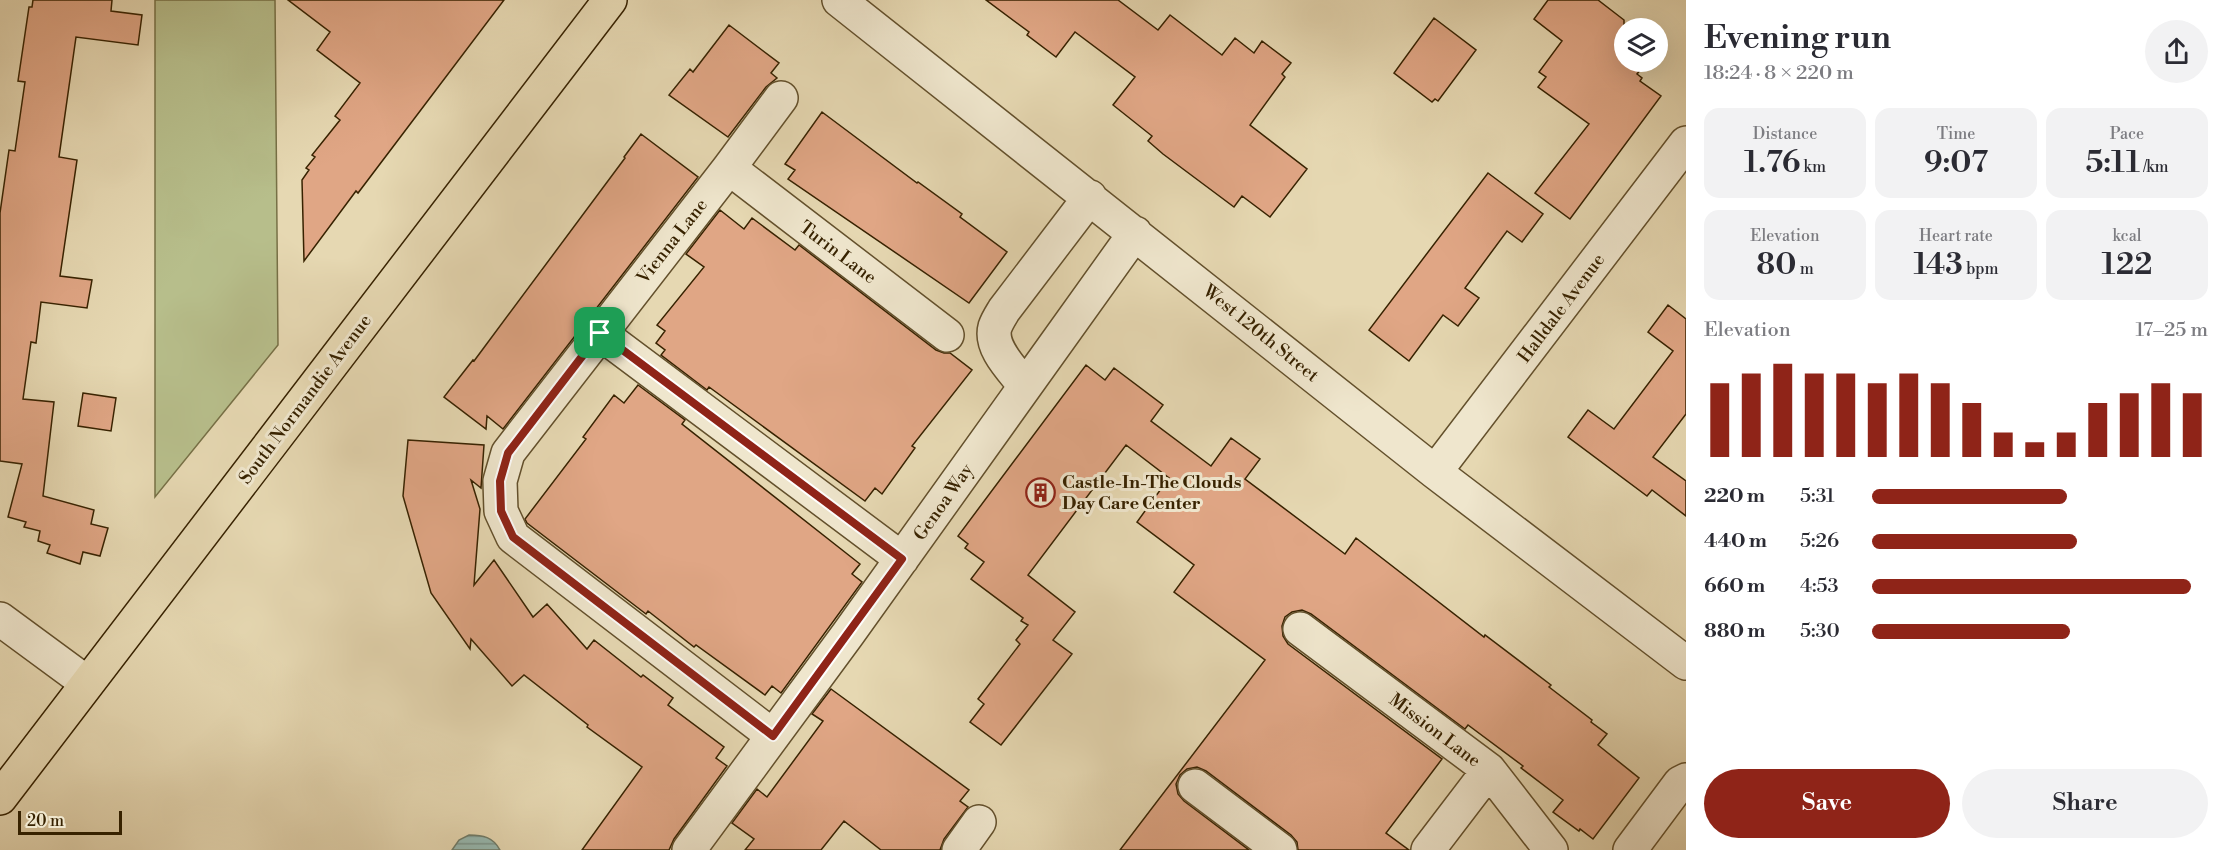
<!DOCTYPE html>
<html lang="en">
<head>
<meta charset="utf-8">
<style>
	:root { --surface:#fff; --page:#f2f2f3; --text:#2b2b33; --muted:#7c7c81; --accent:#8f2418 }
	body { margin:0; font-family:"Libre Bodoni",serif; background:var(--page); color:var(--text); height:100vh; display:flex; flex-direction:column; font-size:22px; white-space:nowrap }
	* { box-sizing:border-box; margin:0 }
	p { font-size:20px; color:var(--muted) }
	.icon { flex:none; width:33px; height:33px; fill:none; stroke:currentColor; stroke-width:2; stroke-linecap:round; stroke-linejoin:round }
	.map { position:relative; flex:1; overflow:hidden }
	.drawer { display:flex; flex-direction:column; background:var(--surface); width:540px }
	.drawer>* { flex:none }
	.tools { position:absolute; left:1614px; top:18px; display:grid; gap:12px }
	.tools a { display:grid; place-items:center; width:54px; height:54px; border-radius:50%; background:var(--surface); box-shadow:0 6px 24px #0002; font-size:30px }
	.scale { position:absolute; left:18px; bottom:15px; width:104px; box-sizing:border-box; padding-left:6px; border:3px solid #372200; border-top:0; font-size:16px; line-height:21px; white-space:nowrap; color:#372200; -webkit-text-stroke:4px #efe6cd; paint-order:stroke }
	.pin { position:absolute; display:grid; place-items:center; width:51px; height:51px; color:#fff; margin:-26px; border-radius:12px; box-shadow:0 3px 9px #0006 }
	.round { display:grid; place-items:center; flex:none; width:63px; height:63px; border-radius:32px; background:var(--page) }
	.head { display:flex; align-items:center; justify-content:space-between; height:102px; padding:0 18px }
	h1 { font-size:33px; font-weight:600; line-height:45px }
	.metrics { display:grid; grid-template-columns:repeat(3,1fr); gap:9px; height:102px; padding:6px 18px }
	.metrics div { display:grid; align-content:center; border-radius:15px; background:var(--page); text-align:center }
	.metrics b { font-size:30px; font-weight:600 }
	.metrics small { font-size:16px; font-weight:400 }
	.metrics p { font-size:16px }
	.chart { height:168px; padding:12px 18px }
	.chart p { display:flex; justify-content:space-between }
	.chart svg { width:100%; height:108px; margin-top:6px; stroke:var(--accent); stroke-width:6 }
	.primary-button { display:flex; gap:12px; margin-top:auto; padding:12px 18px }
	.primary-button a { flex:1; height:69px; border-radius:36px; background:var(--accent); color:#fff; font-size:24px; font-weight:600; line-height:69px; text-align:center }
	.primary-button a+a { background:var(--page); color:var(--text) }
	ul { padding:0 18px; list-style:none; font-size:20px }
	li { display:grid; grid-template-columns:96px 72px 1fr; align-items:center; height:45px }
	li i { height:15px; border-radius:8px; background:var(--accent) }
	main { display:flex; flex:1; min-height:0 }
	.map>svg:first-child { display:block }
</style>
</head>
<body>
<main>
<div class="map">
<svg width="1686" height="850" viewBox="0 0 1686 850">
	<defs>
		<pattern id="water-rules" width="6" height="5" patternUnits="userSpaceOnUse" patternTransform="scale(1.5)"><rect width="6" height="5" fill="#97b9b1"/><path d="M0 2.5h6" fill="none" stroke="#7c968e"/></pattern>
	</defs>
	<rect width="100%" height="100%" fill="#e6d8b2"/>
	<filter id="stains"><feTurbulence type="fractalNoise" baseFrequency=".00333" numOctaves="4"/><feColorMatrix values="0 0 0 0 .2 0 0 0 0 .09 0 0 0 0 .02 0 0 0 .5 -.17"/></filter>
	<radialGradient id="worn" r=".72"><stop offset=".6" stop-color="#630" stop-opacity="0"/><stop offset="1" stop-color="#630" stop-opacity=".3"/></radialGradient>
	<path fill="#b7be8b" stroke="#777046" stroke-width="1.5" d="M 155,0 L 275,0 L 278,345 L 155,497 Z"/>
	<path fill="url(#water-rules)" stroke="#717d6a" stroke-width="1.5" d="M 469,835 C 483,835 493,837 500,850 L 452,850 L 459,840 Z"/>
	<path fill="#e0a685" stroke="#372200" stroke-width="1.5" d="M 33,0 L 112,0 L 111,11 L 142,15 L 138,45 L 76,37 L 59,157 L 77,160 L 60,276 L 92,280 L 87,308 L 41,302 L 36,343 L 31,342 L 23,399 L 54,402 L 43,496 L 94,510 L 91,524 L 108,528 L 100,556 L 83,552 L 80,564 L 47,553 L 50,545 L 38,541 L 40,531 L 24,527 L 26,522 L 8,517 L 22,464 L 0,461 L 0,213 L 9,150 L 15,151 L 25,82 L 18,81 L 29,7 L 32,7 Z
		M 288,0 L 504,0 L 358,193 L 356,191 L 304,261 L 302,180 L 309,170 L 306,168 L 315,157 L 312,155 L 340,120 L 335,116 L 360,83 L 317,50 L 330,32 Z
		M 986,0 L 1118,0 L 1158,30 L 1170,15 L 1222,55 L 1235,38 L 1254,53 L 1262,41 L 1291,63 L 1282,74 L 1285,77 L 1250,125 L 1307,169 L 1270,217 L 1242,196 L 1234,207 L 1163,154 L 1148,141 L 1152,136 L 1113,105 L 1135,77 L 1075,32 L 1056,57 L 1027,35 L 1029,32 Z
		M 1548,0 L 1598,0 L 1624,20 L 1624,62 L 1647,62 L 1637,74 L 1642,78 L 1640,81 L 1661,96 L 1570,219 L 1535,193 L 1589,124 L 1538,87 L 1546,77 L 1539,72 L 1562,41 L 1534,19 Z
		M 1434,18 L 1476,50 L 1438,101 L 1435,99 L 1432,102 L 1394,73 Z
		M 729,25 L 779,63 L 771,73 L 777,78 L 766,87 L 728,137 L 669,95 L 690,69 L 693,72 Z
		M 822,112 L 917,183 L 918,182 L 962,214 L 960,217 L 1007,252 L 969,303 L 788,179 L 795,170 L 785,164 Z
		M 641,134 L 698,177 L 503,429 L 487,416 L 486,429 L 444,397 L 473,360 L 474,361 L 625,158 L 624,157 Z
		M 1488,173 L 1543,214 L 1522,242 L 1507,231 L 1465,288 L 1479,298 L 1458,326 L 1443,315 L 1409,361 L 1369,330 Z
		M 720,210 L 744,229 L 752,218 L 795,250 L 799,245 L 936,350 L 944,353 L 950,353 L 972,370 L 912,446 L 915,448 L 882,494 L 875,488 L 865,501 L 709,387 L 707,390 L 661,355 L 665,350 L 656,343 L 665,331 L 657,325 L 704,267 L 686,254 Z
		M 1668,305 L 1686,319 L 1686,414 L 1653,457 L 1686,481 L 1686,516 L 1652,490 L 1647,496 L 1568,437 L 1588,410 L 1614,429 L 1673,351 L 1648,332 Z
		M 1086,365 L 1105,380 L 1114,368 L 1163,405 L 1151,421 L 1211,466 L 1231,438 L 1260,459 L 1245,479 L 1345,554 L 1356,538 L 1484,637 L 1485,635 L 1551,685 L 1549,687 L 1592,720 L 1591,722 L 1607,734 L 1598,745 L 1639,778 L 1593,839 L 1580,829 L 1579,831 L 1553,812 L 1563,800 L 1521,768 L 1523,766 L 1468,725 L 1465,729 L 1311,614 L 1302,610 L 1292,612 L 1285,617 L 1282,626 L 1283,636 L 1288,644 L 1442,759 L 1386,833 L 1409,850 L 1298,850 L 1297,842 L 1291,835 L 1206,771 L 1197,767 L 1187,769 L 1180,775 L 1176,784 L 1178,794 L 1184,801 L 1249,850 L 1120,850 L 1265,660 L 1174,592 L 1194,565 L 1137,522 L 1169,478 L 1126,445 L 1028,575 L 1075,612 L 1053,640 L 1072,654 L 1001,745 L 970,722 L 984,704 L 978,699 L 1020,644 L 1016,640 L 1028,625 L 1021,621 L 1023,618 L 971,579 L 984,562 L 965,548 L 968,544 L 958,536 Z
		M 638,385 L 685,420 L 682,424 L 860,564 L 852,574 L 862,582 L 781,693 L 772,686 L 765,695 L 696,645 L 694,647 L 648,611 L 646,614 L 527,523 L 525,519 L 586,439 L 583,437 L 614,395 L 624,403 Z
		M 83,393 L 116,398 L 111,431 L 78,426 Z
		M 408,440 L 484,445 L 481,488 L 471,480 L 480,509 L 474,585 L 494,560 L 533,617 L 547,604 L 587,649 L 594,640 L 641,677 L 643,675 L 673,698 L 668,705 L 724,747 L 716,758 L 727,766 L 674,839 L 669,850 L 582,850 L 642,767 L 587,727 L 588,725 L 524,675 L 512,686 L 471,639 L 470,649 L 431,593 L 403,496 Z
		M 831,689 L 969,790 L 960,801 L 968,807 L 944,839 L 940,850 L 881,850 L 844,821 L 821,850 L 745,850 L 754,839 L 732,823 L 757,789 L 767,797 L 823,721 L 812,714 Z"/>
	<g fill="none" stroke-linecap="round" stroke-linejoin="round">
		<defs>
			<path id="minor" d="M 839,0 L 1435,472 L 1686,663
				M 729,168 L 947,335
				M 600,333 L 902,559
				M 1025,386 C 1014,371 989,348 995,327 C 997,321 1001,315 1004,310 L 1090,197
				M 1435,472 L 1686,143
				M 0,619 L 87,683
				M 1300,629 L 1489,770 L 1551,850
				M 773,736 L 513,537 L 501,511 L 500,481 L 508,453 L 729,168 L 781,98
				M 1195,786 L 1280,850
				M 689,850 L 848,634 L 1135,233
				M 959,850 L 979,822
				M 1428,850 L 1489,770
				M 1630,850 L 1680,783 L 1686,780"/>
			<path id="major" d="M 0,798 L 610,0"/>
		</defs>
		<use href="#minor" stroke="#63502c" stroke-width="36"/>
		<use href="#major" stroke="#372200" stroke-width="36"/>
		<use href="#minor" stroke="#efe6cd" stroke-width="33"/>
		<use href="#major" stroke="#e6d8b2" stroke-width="33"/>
	</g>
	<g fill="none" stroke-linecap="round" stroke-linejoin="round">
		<defs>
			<path id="route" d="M 600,333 L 902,559 L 773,736 L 513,537 L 501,511 L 500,481 L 508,453 Z"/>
		</defs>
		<use href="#route" stroke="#fff" stroke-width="12"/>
		<use href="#route" stroke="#8f2418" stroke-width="8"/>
	</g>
	<defs>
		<symbol id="building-ring" viewBox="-11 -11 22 22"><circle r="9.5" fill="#efe6cd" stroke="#8f2418" stroke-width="1.5"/><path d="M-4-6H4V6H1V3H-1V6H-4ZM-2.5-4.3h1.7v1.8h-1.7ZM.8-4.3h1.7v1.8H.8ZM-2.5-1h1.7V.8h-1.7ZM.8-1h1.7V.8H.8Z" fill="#8f2418"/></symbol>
	</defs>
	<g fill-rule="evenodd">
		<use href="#building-ring" x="1024" y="476" width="33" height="33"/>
	</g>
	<g text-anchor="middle" stroke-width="6" stroke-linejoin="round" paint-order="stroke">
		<g font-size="18" fill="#372200" stroke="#efe6cd">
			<text transform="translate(672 241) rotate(-52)" y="6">Vienna Lane</text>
			<text transform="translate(838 252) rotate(37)" y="6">Turin Lane</text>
			<text transform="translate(1561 308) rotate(-53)" y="6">Halldale Avenue</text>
			<text transform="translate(1261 333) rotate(39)" y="6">West 120th Street</text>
			<text transform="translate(305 399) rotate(-53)" y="6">South Normandie Avenue</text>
			<text transform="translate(943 502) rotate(-55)" y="6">Genoa Way</text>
			<text transform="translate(1435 730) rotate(37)" y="6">Mission Lane</text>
		</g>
		<g font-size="18" font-weight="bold" fill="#372200" stroke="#efe6cd" text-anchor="start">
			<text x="1062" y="488">Castle-In-The Clouds<tspan x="1062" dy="21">Day Care Center</tspan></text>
		</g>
	</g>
	<rect width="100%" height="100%" filter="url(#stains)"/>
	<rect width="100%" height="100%" fill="url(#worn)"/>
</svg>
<div class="tools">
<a><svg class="icon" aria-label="layers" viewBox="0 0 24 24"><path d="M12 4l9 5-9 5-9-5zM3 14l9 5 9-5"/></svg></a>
</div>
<div class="scale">20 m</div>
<div class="pin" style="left:600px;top:333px;background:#1e9e55"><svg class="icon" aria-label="arrive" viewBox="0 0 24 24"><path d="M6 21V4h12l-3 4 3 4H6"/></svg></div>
</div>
<section class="drawer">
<div class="head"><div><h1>Evening run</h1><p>18:24 · 8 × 220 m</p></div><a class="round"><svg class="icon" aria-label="share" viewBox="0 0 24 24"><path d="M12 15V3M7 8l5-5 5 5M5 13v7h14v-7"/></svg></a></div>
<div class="metrics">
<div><p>Distance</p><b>1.76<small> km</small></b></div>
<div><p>Time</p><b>9:07</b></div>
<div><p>Pace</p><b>5:11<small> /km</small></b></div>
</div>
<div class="metrics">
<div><p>Elevation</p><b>80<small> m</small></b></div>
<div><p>Heart rate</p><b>143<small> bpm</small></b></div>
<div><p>kcal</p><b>122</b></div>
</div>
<div class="chart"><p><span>Elevation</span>17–25 m</p>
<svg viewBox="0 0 160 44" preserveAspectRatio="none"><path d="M5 44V14M15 44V10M25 44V6M35 44V10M45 44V10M55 44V14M65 44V10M75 44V14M85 44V22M95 44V34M105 44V38M115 44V34M125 44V22M135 44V18M145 44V14M155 44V18"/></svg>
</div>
<ul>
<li><b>220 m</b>5:31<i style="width:58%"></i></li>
<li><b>440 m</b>5:26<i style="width:61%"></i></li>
<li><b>660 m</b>4:53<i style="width:95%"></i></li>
<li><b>880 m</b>5:30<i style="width:59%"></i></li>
</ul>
<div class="primary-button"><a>Save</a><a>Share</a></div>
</section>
</main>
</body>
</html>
